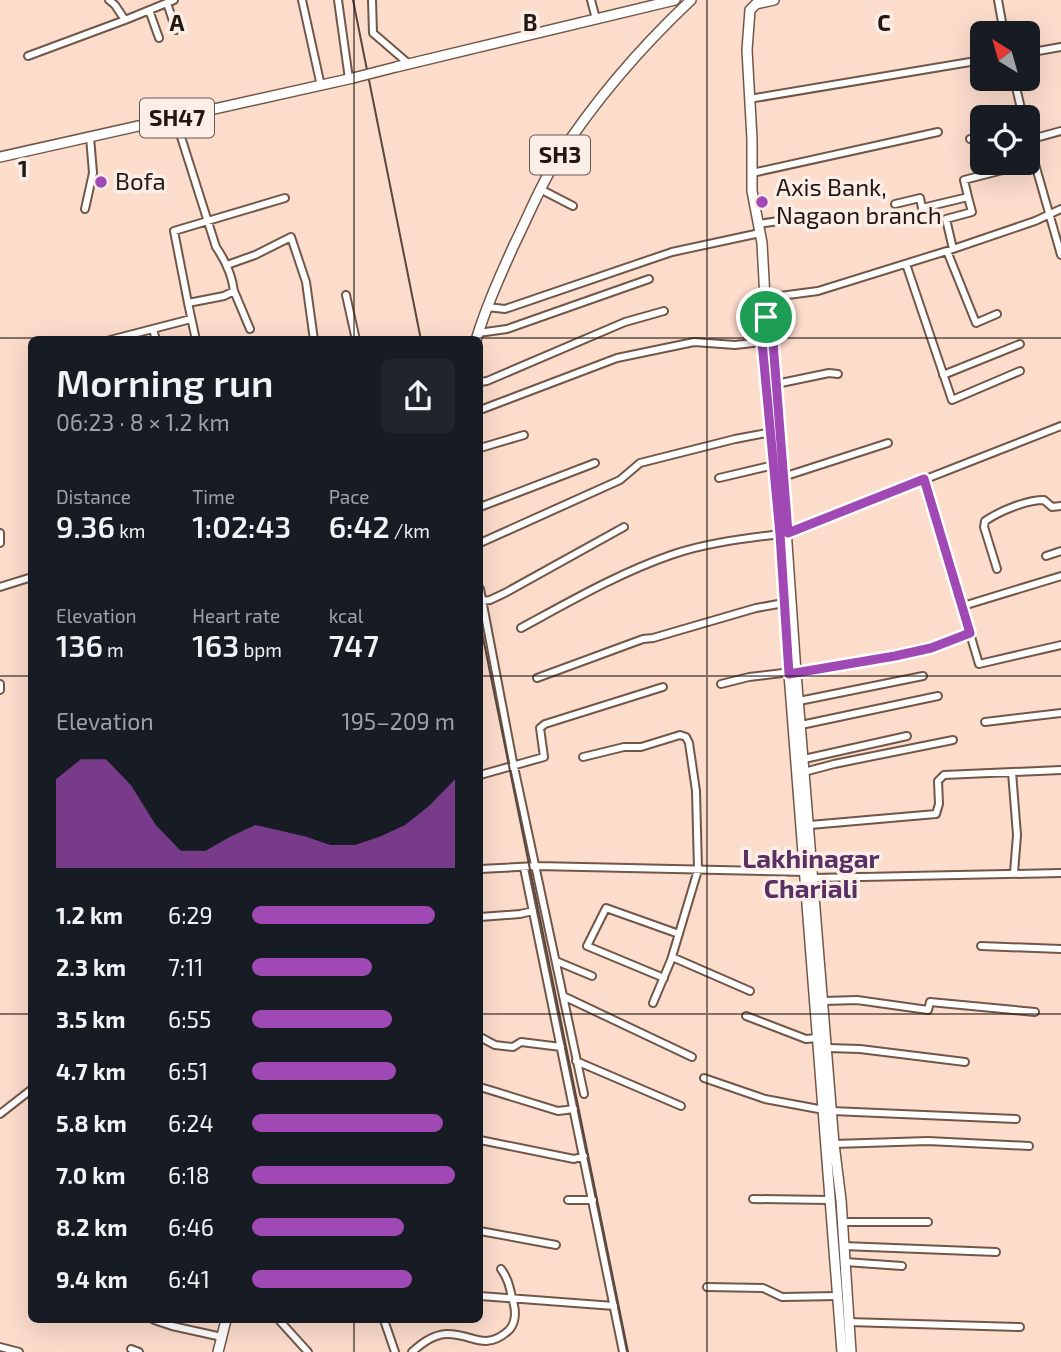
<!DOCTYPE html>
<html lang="en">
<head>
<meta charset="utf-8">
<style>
	:root { --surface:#171b24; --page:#20242c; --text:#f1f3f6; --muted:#9ea1a6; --accent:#a049b5 }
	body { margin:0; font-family:"Exo 2",sans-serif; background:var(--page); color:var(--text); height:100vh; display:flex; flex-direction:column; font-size:26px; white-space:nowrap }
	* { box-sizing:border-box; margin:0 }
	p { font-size:23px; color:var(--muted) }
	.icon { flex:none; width:38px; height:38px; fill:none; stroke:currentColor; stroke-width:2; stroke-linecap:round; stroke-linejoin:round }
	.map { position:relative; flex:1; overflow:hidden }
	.side { position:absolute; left:28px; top:336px; width:455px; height:987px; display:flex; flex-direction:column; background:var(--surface); border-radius:10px; box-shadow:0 7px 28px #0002 }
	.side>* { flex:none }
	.needle { width:46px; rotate:323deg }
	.fabs { position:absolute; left:970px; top:21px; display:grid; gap:14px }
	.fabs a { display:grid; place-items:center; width:70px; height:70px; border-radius:10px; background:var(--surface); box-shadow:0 7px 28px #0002; font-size:35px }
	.pin { position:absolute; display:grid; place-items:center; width:60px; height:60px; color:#fff; margin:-30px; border:4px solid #fff; border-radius:50%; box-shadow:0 2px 7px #0007 }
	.round { display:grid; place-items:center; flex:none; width:74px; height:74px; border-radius:10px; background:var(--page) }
	.headline { display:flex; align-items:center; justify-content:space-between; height:119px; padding:0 28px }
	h1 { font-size:38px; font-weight:600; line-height:52px }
	.figures { display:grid; grid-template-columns:repeat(3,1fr); gap:10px; height:119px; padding:7px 28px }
	.figures div { display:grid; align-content:center }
	.figures b { font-size:30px; font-weight:600 }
	.figures small { font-size:19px; font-weight:400 }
	.figures p { font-size:19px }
	.chart { height:196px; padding:14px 28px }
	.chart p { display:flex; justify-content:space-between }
	.chart svg { width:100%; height:126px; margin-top:7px; fill:var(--accent); opacity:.7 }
	ul { padding:0 28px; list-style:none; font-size:23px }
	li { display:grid; grid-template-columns:112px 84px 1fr; align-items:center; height:52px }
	li i { height:18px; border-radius:9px; background:var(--accent) }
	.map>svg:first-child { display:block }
</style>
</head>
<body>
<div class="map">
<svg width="1061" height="1352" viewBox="0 0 1061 1352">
	<rect width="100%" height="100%" fill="#fcdccb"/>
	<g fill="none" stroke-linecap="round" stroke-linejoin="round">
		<defs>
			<path id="minor" d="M 302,0 L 321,86
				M 338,0 L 349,79
				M 372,0 L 373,33 L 409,64
				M 591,0 L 596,19
				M 998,0 L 1004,33
				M 167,3 L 176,30
				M 149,10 L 159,38
				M 125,20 L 174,0
				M 1027,53 L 1061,47
				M 28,56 L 125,20 L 115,5 L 109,0
				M 1014,79 L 1023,117
				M 749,99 L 982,60
				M 175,118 L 216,247 C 225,260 232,275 234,291 L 224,296 L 188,303 L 196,340
				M 1027,136 L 1061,255
				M 970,139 L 982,137
				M 1028,140 L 1061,131
				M 752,173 L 938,132
				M 540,189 L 573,206
				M 895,204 L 920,198 L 922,208 L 968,197 L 964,180 L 1034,162
				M 85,209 L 93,173 L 90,137
				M 758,224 L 806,217
				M 953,249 L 946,219 L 972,212 L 968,197
				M 947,251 L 976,323 L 997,314
				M 906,264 L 952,400 L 1020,371
				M 227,265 L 255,255 L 291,237 L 306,282 L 314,340
				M 234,291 L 250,329
				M 346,295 L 356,340
				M 765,298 L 818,291 L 953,249 L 1035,221 L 1061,209
				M 188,303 L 174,231 L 285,198
				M 487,307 L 505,309 L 672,252 L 760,233
				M 153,329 L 156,340
				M 478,333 L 507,329 L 649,279
				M 110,340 L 191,319
				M 943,375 L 1020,344
				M 480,382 L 487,381 L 625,322 L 664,311
				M 776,384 L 829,373 L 838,374
				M 480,410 L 617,358 L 694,342 L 735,345 L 762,342
				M 480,448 L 524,435
				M 783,477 L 888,443
				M 719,478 L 774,465
				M 924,479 L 979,664 L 1061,645
				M 480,507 L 595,463
				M 0,533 L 0,543
				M 480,543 L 620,480 L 640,463 L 735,439 L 772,432
				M 1046,556 L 1061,551
				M 997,569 L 984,527 L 985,521 C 1000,511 1026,500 1044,500 L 1052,507 L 1061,506
				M 0,587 L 32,577
				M 480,589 L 513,762 L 584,1094
				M 482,601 L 490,600 L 505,593 L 624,527
				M 963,606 L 1061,576
				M 521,628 C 569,602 619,573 671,555 C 708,542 750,538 788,533 L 1061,426
				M 537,678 L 643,639 L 653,638 L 756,608 L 784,603
				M 0,684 L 0,690
				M 721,684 L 749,677 L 857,664 L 931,648 L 970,633
				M 799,701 L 923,676
				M 985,722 L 1061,713
				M 801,725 L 938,696
				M 583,757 L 624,747 L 641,747 L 680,735 L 686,737 L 689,743 L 696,791 L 698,870 L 671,960 L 653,1003
				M 804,759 L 907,736
				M 804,772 L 834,764 L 953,740
				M 1012,772 L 1017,835 L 1014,873
				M 480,775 L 544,757 L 540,728 L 545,724 L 663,687
				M 810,825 L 936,814 L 939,804 L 938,781 L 944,775 L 1061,770
				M 524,868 L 623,1352
				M 480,869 L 537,866 L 806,872
				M 813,878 L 1061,873
				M 480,917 L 520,914 L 533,911
				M 981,946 L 1061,949
				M 672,957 L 750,991
				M 556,961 L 592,976
				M 664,978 L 587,946 L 606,908 L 679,934
				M 563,996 L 692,1057
				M 824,1001 L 857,1000 L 928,1010 L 930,1002 L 1035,1012
				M 746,1016 L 806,1039 L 818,1038
				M 480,1037 L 495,1045 L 513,1047 L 521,1042 L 561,1047
				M 828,1048 L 860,1049 L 965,1062
				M 576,1061 L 681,1106
				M 704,1078 L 765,1099 L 824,1110
				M 480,1087 L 558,1111 L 574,1109
				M 832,1111 L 1016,1119
				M 0,1114 L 32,1089
				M 480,1140 L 574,1159 L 584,1156
				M 834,1144 L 928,1141 L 1029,1146
				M 753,1199 L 829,1200
				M 568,1200 L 593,1200
				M 842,1222 L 928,1222
				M 480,1231 L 556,1245
				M 843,1246 L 996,1252
				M 845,1262 L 902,1266
				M 707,1287 L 763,1288 L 782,1297 L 838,1296
				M 480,1296 L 614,1306
				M 154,1320 L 172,1326 L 222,1337
				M 279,1320 L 308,1352
				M 384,1320 L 395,1352
				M 848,1322 L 1020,1327
				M 0,1347 L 19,1352
				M 131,1349 L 139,1352
				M 412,1352 C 421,1344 432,1335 446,1334 C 472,1333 484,1352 508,1331 C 515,1325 516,1314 514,1305 C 510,1292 510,1281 501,1269"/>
			<path id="primary" d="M 774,0 L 756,4 L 750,10 L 747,50 L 752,139 L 752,191 L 762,243 L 766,317 L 771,327 L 773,342 L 796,673 L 834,1144 L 841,1200 L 851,1352
				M 396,67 L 675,0
				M 0,157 L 353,78
				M 766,317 L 761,328 L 762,342 L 780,534 L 789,674 L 842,1352
				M 476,340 C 486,307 500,276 514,245 C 528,217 540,186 557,159 C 594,102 641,47 691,0
				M 218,1352 L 226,1320"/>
		</defs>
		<use href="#minor" stroke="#715748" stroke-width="10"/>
		<use href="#primary" stroke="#715748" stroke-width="12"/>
		<use href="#minor" stroke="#fff" stroke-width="6"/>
		<use href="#primary" stroke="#fff" stroke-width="9"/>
		<path stroke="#58473f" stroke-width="2" d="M 353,0 L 421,340
			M 480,623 L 628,1352"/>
		<defs>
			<path id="primary-bridge" d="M 353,78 L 396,67"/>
		</defs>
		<use href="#primary-bridge" stroke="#715748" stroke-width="12" stroke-linecap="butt"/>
		<use href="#primary-bridge" stroke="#fff" stroke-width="9"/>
	</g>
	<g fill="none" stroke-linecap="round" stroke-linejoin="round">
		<defs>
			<path id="route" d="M 766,317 L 771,327 L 773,342 L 788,533 L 924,479 L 970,633 L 931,648 L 895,656 L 789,674 L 780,534 L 762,342 L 761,328 Z"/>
		</defs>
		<use href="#route" stroke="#fff" stroke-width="14"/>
		<use href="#route" stroke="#a049b5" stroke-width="9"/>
	</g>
	<path fill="none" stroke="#221711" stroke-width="2" stroke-opacity="0.55" d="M 354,0 L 354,340M 707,0 L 707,1352M 0,338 L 1061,338M 0,676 L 32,676M 480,676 L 1061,676M 0,1014 L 32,1014M 480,1014 L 1061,1014M 354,1320 L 354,1352"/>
	<g fill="#a049b5" stroke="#fbeee7" stroke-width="2.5">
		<circle cx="101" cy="182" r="7"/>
		<circle cx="762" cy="202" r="7"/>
	</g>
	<g text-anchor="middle" stroke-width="7" stroke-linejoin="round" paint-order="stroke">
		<g fill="#fbeee7" stroke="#635851" stroke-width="2">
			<rect x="140" y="98.5" width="74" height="39" rx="5"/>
			<rect x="530" y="135.5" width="60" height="39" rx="5"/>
		</g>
		<g font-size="23" font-weight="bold" fill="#221711">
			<text x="177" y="126">SH47</text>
			<text x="560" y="163">SH3</text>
		</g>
		<g font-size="24" fill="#221711" stroke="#fbeee7" text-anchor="start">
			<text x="115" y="190">Bofa</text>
			<text x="776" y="196">Axis Bank,<tspan x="776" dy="28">Nagaon branch</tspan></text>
		</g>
		<g font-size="26" font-weight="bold" fill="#5a2f64" stroke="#fbeee7">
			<text x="811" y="868">Lakhinagar<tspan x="811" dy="30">Chariali</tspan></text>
		</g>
	</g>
	<g font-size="23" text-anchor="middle" font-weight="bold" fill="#221711" stroke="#fbeee7" stroke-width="7" stroke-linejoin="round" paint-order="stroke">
		<text x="177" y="31">A</text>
		<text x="530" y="31">B</text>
		<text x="884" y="31">C</text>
		<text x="23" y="177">1</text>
	</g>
</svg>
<div class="fabs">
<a><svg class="needle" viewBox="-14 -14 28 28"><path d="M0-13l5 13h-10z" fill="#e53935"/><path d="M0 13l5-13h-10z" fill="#9ea1a6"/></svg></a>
<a><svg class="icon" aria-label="locate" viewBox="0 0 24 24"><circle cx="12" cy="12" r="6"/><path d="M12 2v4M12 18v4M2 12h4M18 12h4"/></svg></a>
</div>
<div class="pin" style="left:766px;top:317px;background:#1e9e55"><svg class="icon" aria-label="arrive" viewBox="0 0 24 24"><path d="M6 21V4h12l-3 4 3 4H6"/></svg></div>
<section class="side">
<div class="headline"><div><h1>Morning run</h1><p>06:23 · 8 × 1.2 km</p></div><a class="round"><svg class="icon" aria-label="share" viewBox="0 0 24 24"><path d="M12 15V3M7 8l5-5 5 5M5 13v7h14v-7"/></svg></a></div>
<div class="figures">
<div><p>Distance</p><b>9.36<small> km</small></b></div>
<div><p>Time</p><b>1:02:43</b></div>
<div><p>Pace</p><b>6:42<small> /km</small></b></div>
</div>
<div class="figures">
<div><p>Elevation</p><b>136<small> m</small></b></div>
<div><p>Heart rate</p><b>163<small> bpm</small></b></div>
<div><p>kcal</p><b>747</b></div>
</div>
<div class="chart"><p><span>Elevation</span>195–209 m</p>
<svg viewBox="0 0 160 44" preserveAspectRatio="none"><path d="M0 44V13L10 6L20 6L30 15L40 29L50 38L60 38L70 33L80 29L90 31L100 33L110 36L120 36L130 33L140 29L150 22L160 13V44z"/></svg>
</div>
<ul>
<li><b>1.2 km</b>6:29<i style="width:90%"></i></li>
<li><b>2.3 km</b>7:11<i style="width:59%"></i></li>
<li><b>3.5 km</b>6:55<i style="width:69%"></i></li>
<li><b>4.7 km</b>6:51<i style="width:71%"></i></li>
<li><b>5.8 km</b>6:24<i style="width:94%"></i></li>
<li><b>7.0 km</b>6:18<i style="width:100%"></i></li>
<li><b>8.2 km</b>6:46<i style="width:75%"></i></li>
<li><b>9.4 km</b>6:41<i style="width:79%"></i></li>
</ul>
</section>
</div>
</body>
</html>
